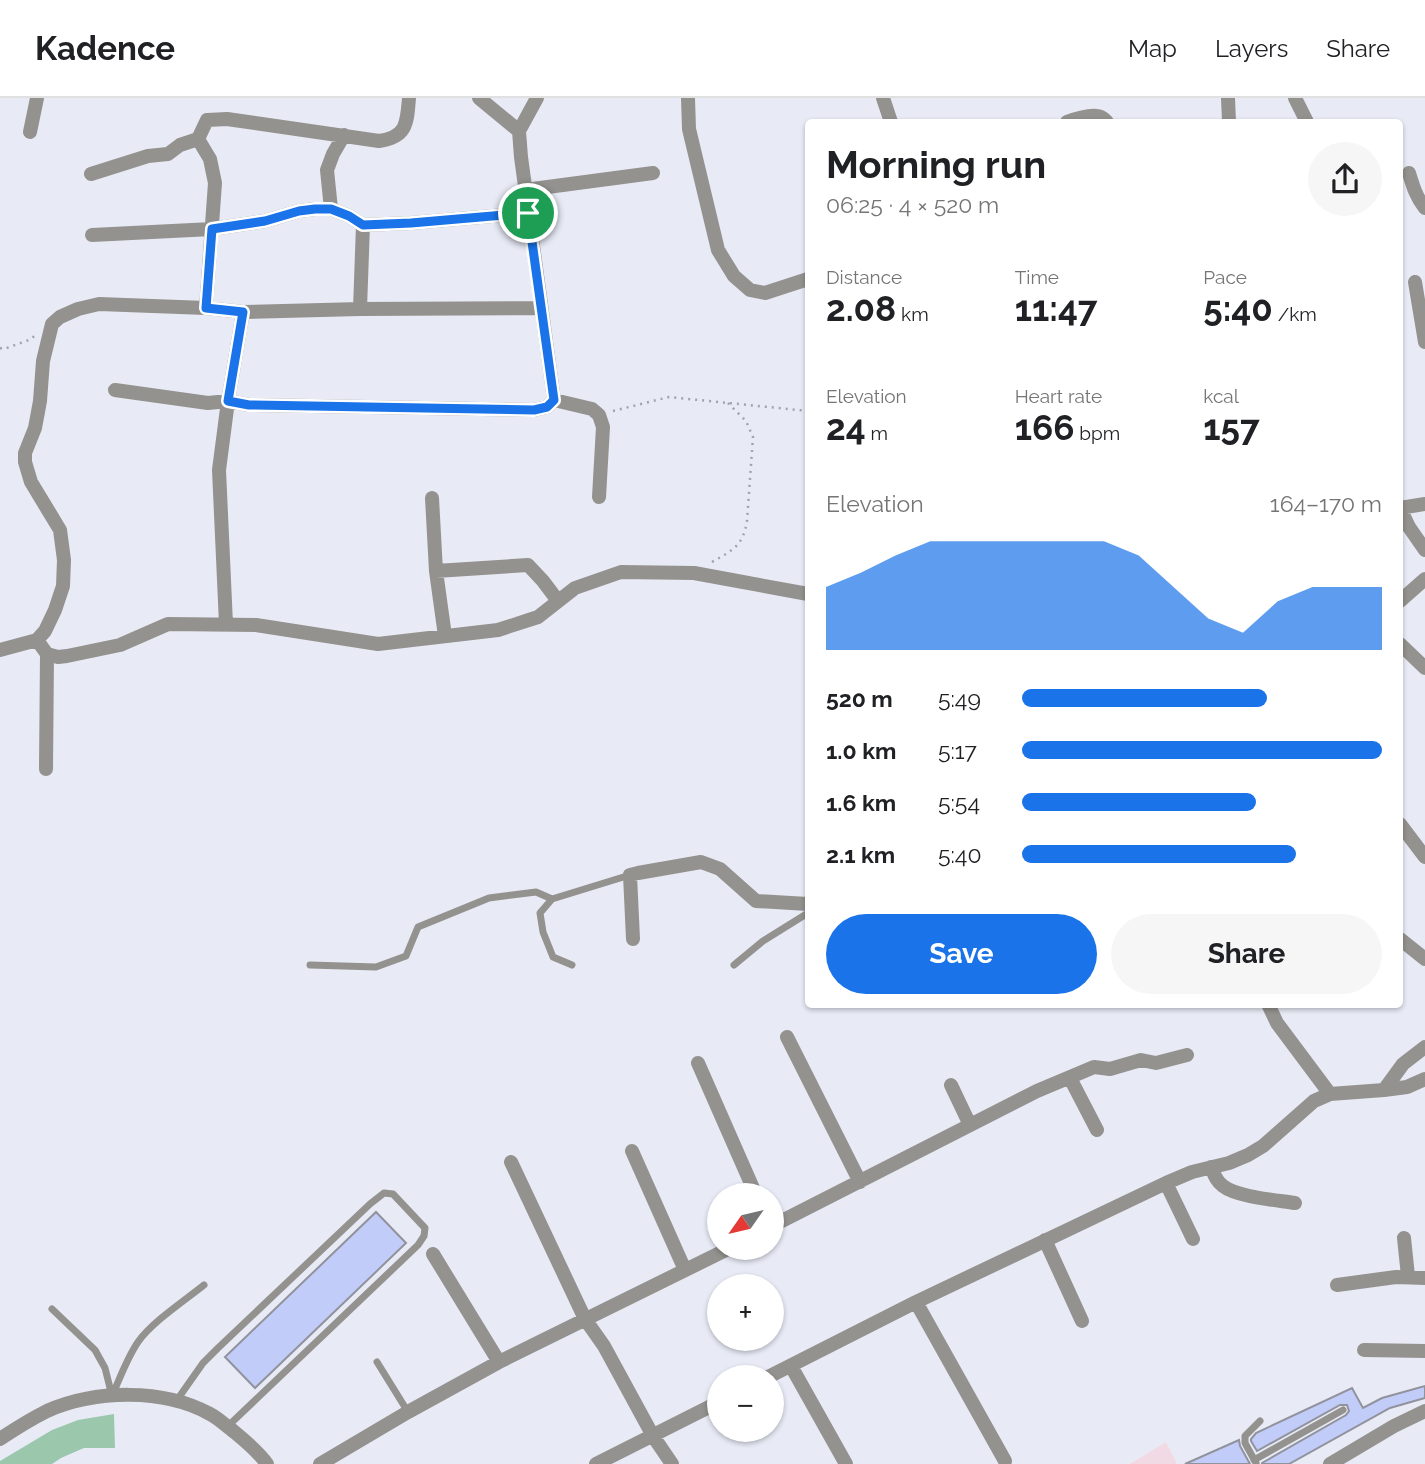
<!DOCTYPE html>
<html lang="en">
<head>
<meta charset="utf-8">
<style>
	:root { --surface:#fff; --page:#f6f6f6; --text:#202124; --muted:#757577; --line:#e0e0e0; --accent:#1a73e8 }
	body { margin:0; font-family:Raleway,sans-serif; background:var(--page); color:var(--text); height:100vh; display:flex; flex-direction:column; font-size:26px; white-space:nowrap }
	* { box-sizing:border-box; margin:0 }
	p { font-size:23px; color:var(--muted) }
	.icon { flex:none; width:38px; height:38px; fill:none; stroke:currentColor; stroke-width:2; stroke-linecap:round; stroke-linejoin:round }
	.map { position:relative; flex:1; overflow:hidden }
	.side { position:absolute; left:805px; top:21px; width:598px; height:889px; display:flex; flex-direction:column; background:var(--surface); border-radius:7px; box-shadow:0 2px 5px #0004 }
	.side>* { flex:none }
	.needle { width:46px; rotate:236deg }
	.fabs { position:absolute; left:707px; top:1085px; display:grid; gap:14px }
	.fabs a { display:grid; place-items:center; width:77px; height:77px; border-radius:50%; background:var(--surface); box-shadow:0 2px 5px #0004; font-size:35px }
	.pin { position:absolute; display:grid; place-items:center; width:60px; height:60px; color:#fff; margin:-30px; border:4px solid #fff; border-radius:50%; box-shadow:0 2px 7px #0007 }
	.round { display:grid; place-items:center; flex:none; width:74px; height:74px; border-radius:37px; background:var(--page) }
	.head { display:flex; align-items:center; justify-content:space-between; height:119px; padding:0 21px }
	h1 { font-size:38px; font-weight:700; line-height:52px }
	.metrics { display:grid; grid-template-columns:repeat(3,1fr); gap:10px; height:119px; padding:7px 21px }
	.metrics div { display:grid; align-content:center }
	.metrics b { font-size:35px; font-weight:700 }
	.metrics small { font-size:19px; font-weight:400 }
	.metrics p { font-size:19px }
	.chart { height:196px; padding:14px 21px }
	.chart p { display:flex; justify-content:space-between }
	.chart svg { width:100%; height:126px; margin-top:7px; fill:var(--accent); opacity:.7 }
	.button { display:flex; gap:14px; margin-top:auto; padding:14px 21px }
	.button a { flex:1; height:80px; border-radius:42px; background:var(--accent); color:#fff; font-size:28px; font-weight:700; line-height:80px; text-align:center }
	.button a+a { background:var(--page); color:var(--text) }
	ul { padding:0 21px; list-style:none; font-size:23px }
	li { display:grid; grid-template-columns:112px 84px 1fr; align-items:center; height:52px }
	li i { height:18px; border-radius:9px; background:var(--accent) }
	header { display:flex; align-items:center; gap:42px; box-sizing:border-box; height:98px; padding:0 35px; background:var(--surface); border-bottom:2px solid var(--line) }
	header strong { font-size:33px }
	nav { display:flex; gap:38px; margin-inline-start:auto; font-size:24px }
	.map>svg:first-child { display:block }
</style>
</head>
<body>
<header>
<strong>Kadence</strong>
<nav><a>Map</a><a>Layers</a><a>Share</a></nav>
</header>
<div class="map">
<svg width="1425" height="1366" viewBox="0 0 1425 1366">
	<rect width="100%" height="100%" fill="#e8ebf6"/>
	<path fill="#f2dae4" d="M 1166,1344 L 1177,1366 L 1130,1366 Z"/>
	<path fill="#9bc8ad" d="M 114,1316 L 115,1350 L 84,1350 L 61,1360 L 52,1366 L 0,1366 L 0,1363 L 52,1332 L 78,1322 Z"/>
	<path fill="#c2ccf8" stroke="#90929c" stroke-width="2" d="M 376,1114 L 406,1145 L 255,1290 L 225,1259 Z
		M 1425,1288 L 1425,1300 L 1390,1310 L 1289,1366 L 1262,1366 L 1262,1365 L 1346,1317 L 1349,1313 L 1347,1307 L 1340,1307 L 1257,1353 L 1251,1343 L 1251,1341 L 1256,1335 L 1352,1290 L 1363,1310 L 1382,1300 Z
		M 1239,1342 L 1240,1348 L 1250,1366 L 1185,1366 Z"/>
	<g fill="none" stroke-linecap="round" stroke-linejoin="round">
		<path stroke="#a1a3ab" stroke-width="2.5" stroke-dasharray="2 5" stroke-linecap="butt" d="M 0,250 L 4,251 L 29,242 L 36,237
			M 613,313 L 669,299 L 808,313
			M 712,464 C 733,452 743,448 747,423 L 753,339 L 746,323 L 728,305"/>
		<path stroke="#94928e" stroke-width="7" d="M 552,801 L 540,815 L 543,834 L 553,859 L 572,867
			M 310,867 L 376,869 L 406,858 L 418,829 L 489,800 L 536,794 L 552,801 L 630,777
			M 734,867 L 763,843 L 808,815
			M 52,1211 L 95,1252 L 105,1270 L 112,1298 C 120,1280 127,1260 138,1244 C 152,1224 184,1203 204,1187
			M 377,1264 L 408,1314
			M 177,1302 L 203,1265 L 218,1250 L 370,1106 L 384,1095 L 393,1096 L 425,1130 L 424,1138 L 418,1147 L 228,1328
			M 1254,1362 L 1343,1312
			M 1256,1365 L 1245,1345 L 1245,1338 L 1260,1323"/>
		<path stroke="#94928e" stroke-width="14" d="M 479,0 L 519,33
			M 688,0 L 689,31 L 718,152 L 734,178 L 750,192 L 765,195 L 808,181
			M 883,0 L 891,24
			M 1228,0 L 1229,24
			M 1295,0 L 1307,24
			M 1067,24 C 1074,21 1088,17 1097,18 C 1102,18 1104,21 1107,24
			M 30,34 L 37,0
			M 198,41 L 210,61 L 215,85 L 206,210
			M 1409,75 C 1413,88 1416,99 1425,110
			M 91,76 L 148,58 L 168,56 L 180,47 L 198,41 L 207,22 L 227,21 L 379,43 C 407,39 407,25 409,0
			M 525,92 L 653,75
			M 331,111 L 327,72 L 333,56 L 344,37
			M 92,137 L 212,131 L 265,123 L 299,113 L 315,111 L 331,111 L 349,118 L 363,127 L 411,125 L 528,115
			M 1415,184 L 1425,244
			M 360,211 L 363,127
			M 243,214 L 228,303 L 249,307 L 534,312 L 547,309 L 554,302 L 521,59 L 519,33 L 537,0
			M 115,292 L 208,305 L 228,303 L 219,372 L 226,526
			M 554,302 L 592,311 L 599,317 L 603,329 L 599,399
			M 432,400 L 436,473 L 445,538
			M 1425,406 L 1400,410 L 1409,429 L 1425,452
			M 436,473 L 528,467 L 543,483 L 558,503
			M 1400,503 L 1425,481
			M 37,542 L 47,556 L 58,559 L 67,558 L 120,547 L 168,526 L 256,527 L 378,546 L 498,532 L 538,519 L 575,490 L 621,474 L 694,475 L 808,496
			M 1400,546 L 1425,570
			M 0,552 L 37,542 L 45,533 L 55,512 L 63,488 L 64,462 L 60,432 L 31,384 L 25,364 L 25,355 L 35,330 L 40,303 L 43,263 L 52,226 L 60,219 L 78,211 L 99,206 L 206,210 L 243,214 L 360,211 L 541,210
			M 46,671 L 47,556
			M 1400,726 L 1425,759
			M 633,841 L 630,777 L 638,775 L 701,764 L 720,771 L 756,803 L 808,806
			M 1400,841 L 1425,861
			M 1268,906 L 1277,925 L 1330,996
			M 787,939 L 860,1084
			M 698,965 L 756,1097
			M 1070,980 L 1097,1032
			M 951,987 L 970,1027
			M 1384,992 L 1403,966 L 1425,949
			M 632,1053 L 685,1172
			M 511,1064 L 585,1221 L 604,1248 L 653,1338 L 672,1366
			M 1211,1069 C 1214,1076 1216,1083 1223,1088 C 1237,1099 1276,1102 1295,1105
			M 1166,1085 L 1193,1141
			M 772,1128 L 1037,993 L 1094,969 L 1110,971 L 1141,962 L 1156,965 L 1187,957
			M 1404,1140 L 1408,1178
			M 1045,1142 L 1082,1223
			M 433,1156 L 499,1264
			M 1337,1187 L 1396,1179 L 1425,1180
			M 916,1204 L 1005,1363
			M 1364,1252 L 1425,1253
			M 791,1268 L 846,1366
			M 768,1279 L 916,1204 L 1166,1085 L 1192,1074 L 1229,1065 L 1248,1057 L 1263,1048 L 1314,1003 L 1330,996 L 1384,992 L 1407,989 L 1425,981
			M 0,1341 C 15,1331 31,1321 47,1313 C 95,1292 163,1290 210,1316 C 218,1320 225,1327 232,1332 C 244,1342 258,1353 267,1366
			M 320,1366 L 408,1314 L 499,1264 L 730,1150
			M 596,1366 L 719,1304
			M 1330,1366 L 1394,1328 L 1425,1313"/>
	</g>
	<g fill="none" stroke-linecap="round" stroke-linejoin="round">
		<defs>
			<path id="route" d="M 315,111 L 331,111 L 349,118 L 363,127 L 411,125 L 528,115 L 554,302 L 547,309 L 534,312 L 249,307 L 228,303 L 243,214 L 206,210 L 212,131 L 265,123 L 299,113 Z"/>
		</defs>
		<use href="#route" stroke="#fff" stroke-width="14"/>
		<use href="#route" stroke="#1a73e8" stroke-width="9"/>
	</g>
</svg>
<div class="fabs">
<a><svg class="needle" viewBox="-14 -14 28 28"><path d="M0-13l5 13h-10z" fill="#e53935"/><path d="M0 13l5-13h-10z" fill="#757577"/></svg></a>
<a>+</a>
<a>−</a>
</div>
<div class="pin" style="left:528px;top:115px;background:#1e9e55"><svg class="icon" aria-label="arrive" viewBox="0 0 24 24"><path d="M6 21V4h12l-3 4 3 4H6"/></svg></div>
<section class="side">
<div class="head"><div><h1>Morning run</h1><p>06:25 · 4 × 520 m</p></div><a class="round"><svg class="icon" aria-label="share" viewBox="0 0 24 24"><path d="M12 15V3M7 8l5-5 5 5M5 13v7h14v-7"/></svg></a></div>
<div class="metrics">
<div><p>Distance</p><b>2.08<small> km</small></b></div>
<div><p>Time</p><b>11:47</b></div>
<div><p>Pace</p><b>5:40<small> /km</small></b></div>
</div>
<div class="metrics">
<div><p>Elevation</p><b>24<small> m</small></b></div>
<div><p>Heart rate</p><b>166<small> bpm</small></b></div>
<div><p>kcal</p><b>157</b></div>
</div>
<div class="chart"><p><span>Elevation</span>164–170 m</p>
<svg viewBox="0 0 160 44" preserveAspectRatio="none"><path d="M0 44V22L10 17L20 11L30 6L40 6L50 6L60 6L70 6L80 6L90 11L100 22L110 33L120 38L130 27L140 22L150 22L160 22V44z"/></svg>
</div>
<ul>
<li><b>520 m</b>5:49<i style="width:68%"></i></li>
<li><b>1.0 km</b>5:17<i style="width:100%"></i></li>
<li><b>1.6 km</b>5:54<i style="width:65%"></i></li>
<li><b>2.1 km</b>5:40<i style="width:76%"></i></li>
</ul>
<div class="button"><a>Save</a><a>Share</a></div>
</section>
</div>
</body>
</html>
